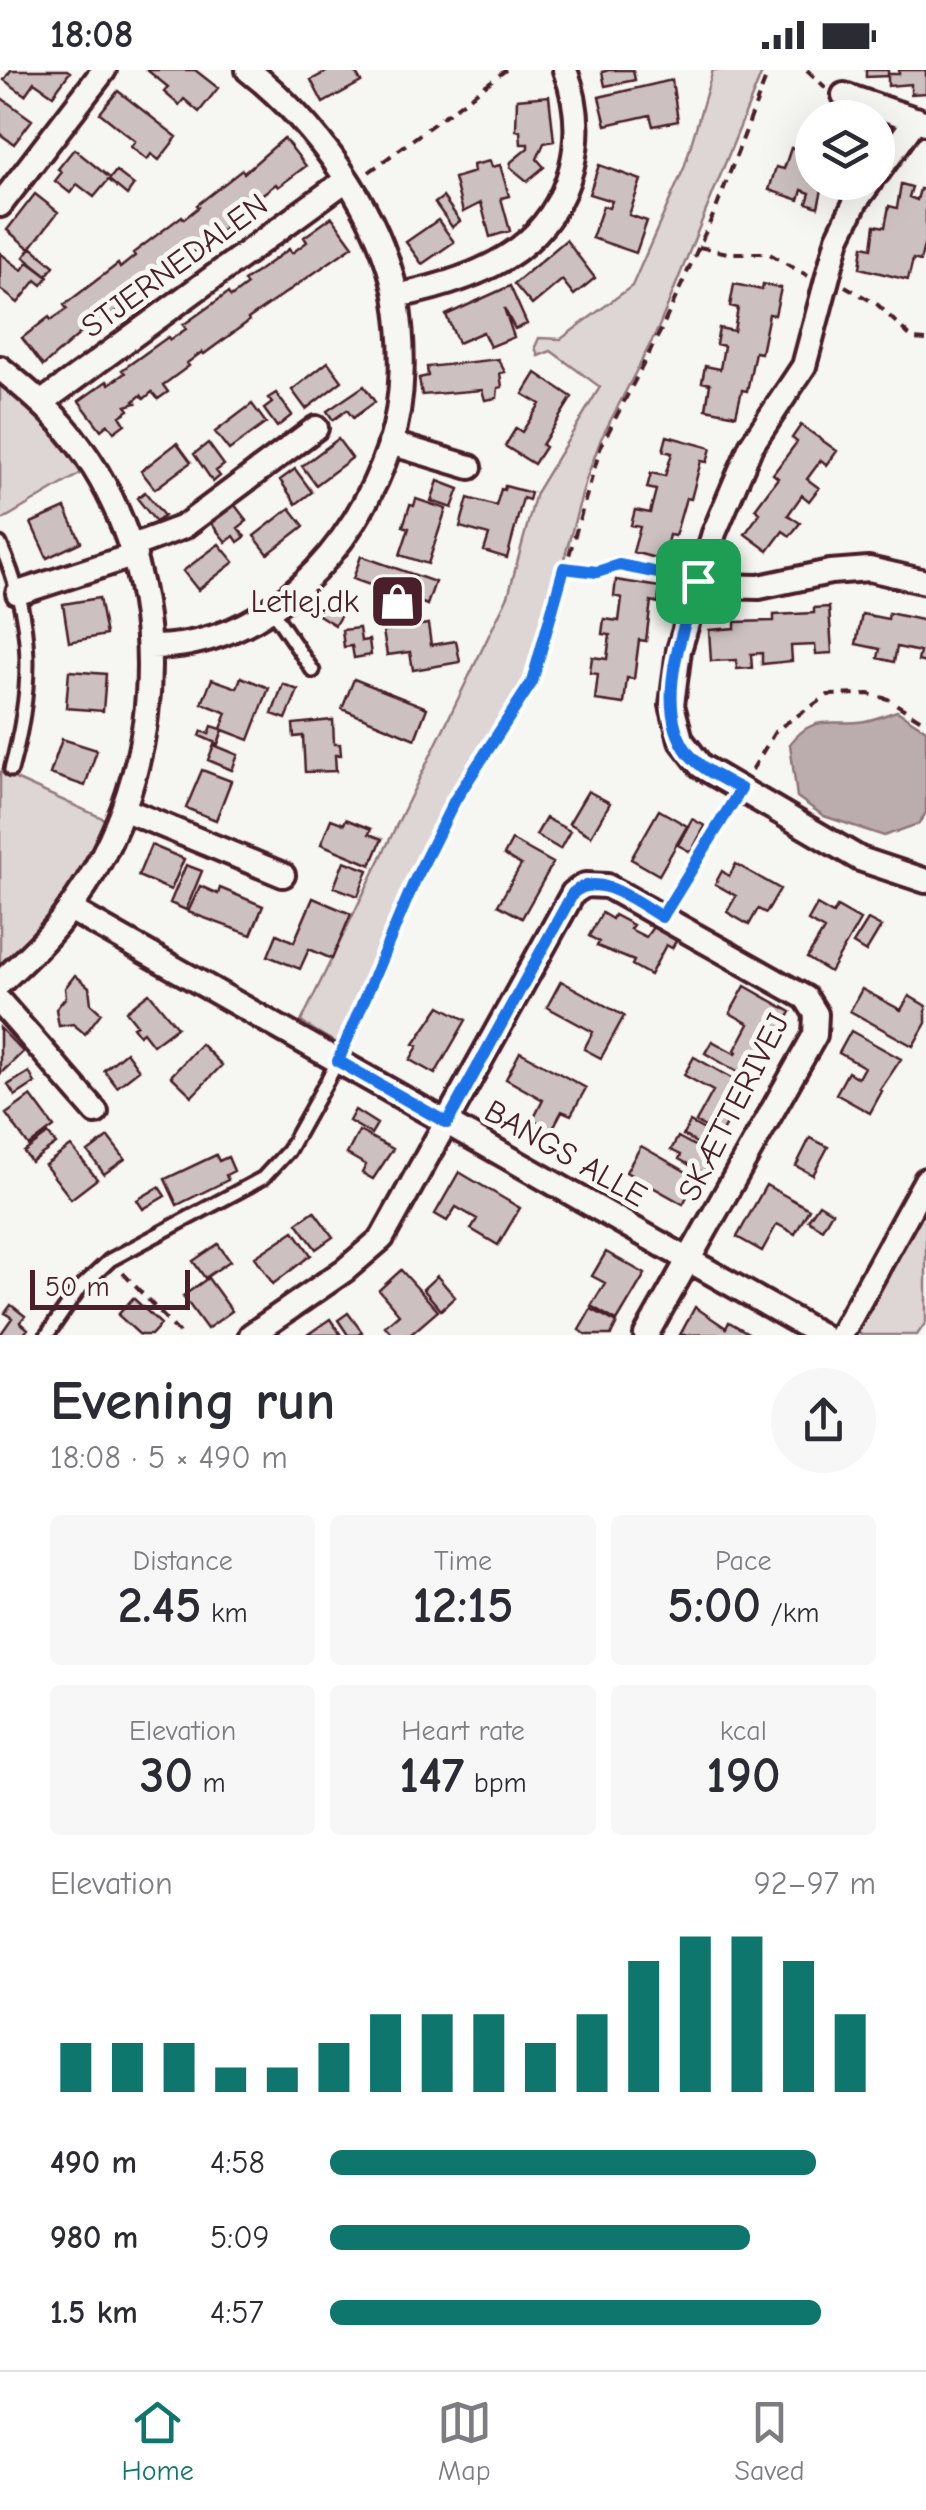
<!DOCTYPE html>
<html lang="en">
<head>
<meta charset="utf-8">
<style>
	:root { --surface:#fff; --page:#f7f7f7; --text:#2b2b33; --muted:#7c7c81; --line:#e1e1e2; --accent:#0f766e }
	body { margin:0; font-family:"Comic Neue",sans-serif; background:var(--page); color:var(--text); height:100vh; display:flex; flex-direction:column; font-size:38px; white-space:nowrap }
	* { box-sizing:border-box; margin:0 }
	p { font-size:32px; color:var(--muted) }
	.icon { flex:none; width:55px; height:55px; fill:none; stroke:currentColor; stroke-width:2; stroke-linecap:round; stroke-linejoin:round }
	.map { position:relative; height:1265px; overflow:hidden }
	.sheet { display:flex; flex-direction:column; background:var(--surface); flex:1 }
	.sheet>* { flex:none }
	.fabs { position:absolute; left:795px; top:30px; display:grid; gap:20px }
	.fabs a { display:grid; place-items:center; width:100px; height:100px; border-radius:50%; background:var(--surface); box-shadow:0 10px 40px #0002; font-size:50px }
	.scale { position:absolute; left:30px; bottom:25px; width:160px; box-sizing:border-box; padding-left:10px; border:5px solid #4a1f2b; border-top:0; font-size:28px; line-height:35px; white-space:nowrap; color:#4a1f2b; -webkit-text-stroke:8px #f6f6f2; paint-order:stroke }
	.pin { position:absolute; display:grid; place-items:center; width:85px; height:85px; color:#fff; margin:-42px; border-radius:20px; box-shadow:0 5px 15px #0006 }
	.round { display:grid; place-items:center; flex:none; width:105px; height:105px; border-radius:52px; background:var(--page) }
	.headline { display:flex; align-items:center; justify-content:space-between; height:170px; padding:0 50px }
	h1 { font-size:55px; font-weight:800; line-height:75px }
	.figures { display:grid; grid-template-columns:repeat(3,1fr); gap:15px; height:170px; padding:10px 50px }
	.figures div { display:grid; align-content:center; border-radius:10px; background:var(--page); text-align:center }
	.figures b { font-size:50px; font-weight:800 }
	.figures small { font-size:28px; font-weight:400 }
	.figures p { font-size:28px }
	.chart { height:280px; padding:20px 50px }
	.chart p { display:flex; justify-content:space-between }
	.chart svg { width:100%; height:180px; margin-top:10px; stroke:var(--accent); stroke-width:6 }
	ul { padding:0 50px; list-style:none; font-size:32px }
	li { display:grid; grid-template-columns:160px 120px 1fr; align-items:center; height:75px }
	li i { height:25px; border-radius:12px; background:var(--accent) }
	.status { display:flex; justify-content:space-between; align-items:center; height:70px; padding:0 50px; background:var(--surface); direction:ltr }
	.status svg { height:28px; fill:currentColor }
	.tabs { display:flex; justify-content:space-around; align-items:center; height:140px; border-top:2px solid var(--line); background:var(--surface); font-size:28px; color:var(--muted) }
	.tabs a { display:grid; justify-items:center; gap:5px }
	.tabs .selected { color:var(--accent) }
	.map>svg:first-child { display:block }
</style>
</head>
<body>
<div class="status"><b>18:08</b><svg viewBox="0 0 49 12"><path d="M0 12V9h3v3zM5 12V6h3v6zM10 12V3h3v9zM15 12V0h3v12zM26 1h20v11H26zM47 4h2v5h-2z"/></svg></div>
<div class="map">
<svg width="926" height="1265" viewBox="0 0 926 1265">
	<rect width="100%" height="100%" fill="#f6f6f2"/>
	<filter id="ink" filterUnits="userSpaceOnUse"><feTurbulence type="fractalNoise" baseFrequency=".01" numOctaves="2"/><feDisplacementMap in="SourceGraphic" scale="20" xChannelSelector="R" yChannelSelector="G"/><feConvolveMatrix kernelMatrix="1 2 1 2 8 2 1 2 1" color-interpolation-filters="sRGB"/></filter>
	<g filter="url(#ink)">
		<path fill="#ddd6d5" stroke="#947a80" stroke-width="2.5" d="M 713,0 L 763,0 L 658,259 L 601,369 L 586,410 L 533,601 L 537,613 L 459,731 L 346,979 L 301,952 L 508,526 L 536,423 L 600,317 L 551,281 L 538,286 L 535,277 L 539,268 L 561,269 L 632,216 L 684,98 Z
			M 0,312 L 27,334 L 83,402 L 0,451 Z
			M 0,702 L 107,750 C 80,806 47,856 0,898 Z
			M 926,1133 L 926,1252 L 917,1265 L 862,1265 L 856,1261 Z"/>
		<path fill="#bbadae" stroke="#8e747a" stroke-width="2.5" d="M 897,641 L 926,660 L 926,743 L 918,754 L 884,766 L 824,746 L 797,727 L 790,674 C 815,642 831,657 865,651 C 876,649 887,644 897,641 Z"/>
		<path fill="#ccc1c0" stroke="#4a1f2b" stroke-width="2.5" d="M 11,0 L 67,0 L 70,2 L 53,25 L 34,12 L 25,25 L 4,10 Z
			M 147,0 L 195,0 L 218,18 L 199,42 L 184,29 L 179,35 L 164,22 L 168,17 Z
			M 330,0 L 354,0 L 361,12 L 323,33 L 311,10 Z
			M 609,0 L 633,0 L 635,10 L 605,16 L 602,2 Z
			M 866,0 L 888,0 L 888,4 L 899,4 L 899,0 L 926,0 L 926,23 L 911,24 L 911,14 L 888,16 L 888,6 L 866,7 Z
			M 672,10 L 678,51 L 653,56 L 650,45 L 606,55 L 599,27 Z
			M 118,21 L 177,67 L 159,90 L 151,84 L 147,90 L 131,77 L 135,71 L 100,43 Z
			M 549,26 L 554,71 L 544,73 L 537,89 L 544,97 L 527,111 L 510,97 L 511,92 L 528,78 L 528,74 L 521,74 L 520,61 L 516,60 L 517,29 Z
			M 0,27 L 32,50 L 14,74 L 0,64 Z
			M 806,59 L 812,62 L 812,112 L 835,112 L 833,118 L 823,115 L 818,137 L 807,133 L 810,123 L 802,120 L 799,130 L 769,120 L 776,97 L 784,99 L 791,78 L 799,81 Z
			M 284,68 L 306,96 L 278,117 L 276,114 L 260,126 L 263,129 L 218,163 L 216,160 L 201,171 L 204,174 L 154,212 L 152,208 L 137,220 L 140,223 L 86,264 L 83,261 L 43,296 L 22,268 L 49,247 L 51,250 L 67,239 L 64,235 L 118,194 L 120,198 L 135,186 L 133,183 L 182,146 L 184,149 L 199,137 L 197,135 L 242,100 L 244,103 Z
			M 74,79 L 110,108 L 94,127 L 77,114 L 70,123 L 55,111 L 62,102 L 58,99 Z
			M 490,91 L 492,97 L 500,95 L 509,126 L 501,128 L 510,161 L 490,167 L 481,133 L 463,142 L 454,108 L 474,102 L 473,95 Z
			M 599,95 L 641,110 L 629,145 L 647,151 L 636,183 L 592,168 L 603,136 L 609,138 L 612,131 L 589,124 Z
			M 116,101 L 134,115 L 127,125 L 109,110 Z
			M 901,114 L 912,117 L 909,127 L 917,130 L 920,119 L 926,120 L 926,168 L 920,191 L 913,189 L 908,210 L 860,198 L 863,176 L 872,178 L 875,155 L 885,157 L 889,136 L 897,138 Z
			M 35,124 L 58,142 L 31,177 L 54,196 L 47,205 L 24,187 L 30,179 L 7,160 Z
			M 443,127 L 460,151 L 452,157 L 435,133 Z
			M 332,147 L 353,176 L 248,249 L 249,251 L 204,284 L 202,282 L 187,293 L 189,296 L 163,315 L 168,322 L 158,329 L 152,322 L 144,329 L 141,325 L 134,331 L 136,333 L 126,336 L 129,340 L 120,346 L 125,354 L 114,362 L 108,354 L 101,360 L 79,331 L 107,311 L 109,314 L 125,303 L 122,300 L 168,267 L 170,270 L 186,259 L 183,255 L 228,223 L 231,227 L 247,215 L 244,211 L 289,179 L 292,183 L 307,172 L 304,167 Z
			M 438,150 L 454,172 L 422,194 L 406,172 Z
			M 566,170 L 595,208 L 574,225 L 562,210 L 532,235 L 514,214 Z
			M 0,183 L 22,200 L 28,192 L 48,207 L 42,215 L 36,210 L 18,233 L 0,219 Z
			M 734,214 L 762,220 L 763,214 L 781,218 L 775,245 L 769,244 L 761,283 L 755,282 L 747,321 L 742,320 L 736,345 L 706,339 L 710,314 L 702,312 L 705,296 L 720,299 L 724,276 L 716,274 L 719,258 L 734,261 L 738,238 L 730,236 Z
			M 510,216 L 527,254 L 515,259 L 504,238 L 514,267 L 490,277 L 483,262 L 458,273 L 446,245 Z
			M 498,289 L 505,302 L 500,303 L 502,317 L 498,318 L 497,328 L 485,330 L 482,320 L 422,325 L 419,308 L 428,306 L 427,297 Z
			M 328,292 L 342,311 L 306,339 L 292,320 Z
			M 536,303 L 572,327 L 542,375 L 545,377 L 534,394 L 505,376 L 516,358 L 522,362 L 540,334 L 523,324 Z
			M 364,316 L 375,332 L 353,348 L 347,340 L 333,350 L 327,341 Z
			M 276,323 L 292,345 L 277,357 L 264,339 L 272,333 L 268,328 Z
			M 252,334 L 266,353 L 229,380 L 215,362 Z
			M 801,355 L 837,381 L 827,395 L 821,390 L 807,409 L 819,418 L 809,431 L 802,425 L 788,445 L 800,453 L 790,466 L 783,461 L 768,481 L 745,464 L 760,443 L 755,439 L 778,408 L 773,404 L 797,372 L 792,368 Z
			M 667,366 L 711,378 L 707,392 L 701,391 L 691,429 L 686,428 L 675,466 L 669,465 L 663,490 L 633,482 L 640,457 L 631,455 L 635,440 L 650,443 L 656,420 L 647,418 L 651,403 L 665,406 L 672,383 L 663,381 Z
			M 338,369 L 352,388 L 316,415 L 302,396 Z
			M 177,373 L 191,392 L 155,419 L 141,401 Z
			M 208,373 L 224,395 L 216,401 L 220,406 L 213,412 L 194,384 Z
			M 295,399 L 312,422 L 296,434 L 280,410 Z
			M 438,411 L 459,419 L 452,438 L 431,431 Z
			M 505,416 L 531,423 L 529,430 L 523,428 L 507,488 L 484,481 L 489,465 L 460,457 L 468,428 L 496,436 L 501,419 L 504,420 Z
			M 145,422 L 164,446 L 156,452 L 137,428 Z
			M 416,429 L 446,439 L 428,494 L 400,485 L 409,458 L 403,456 L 410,435 L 414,436 Z
			M 234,434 L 247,451 L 238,458 L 245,467 L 238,472 L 234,466 L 226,472 L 210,452 Z
			M 65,438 L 81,472 L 47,488 L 31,453 Z
			M 290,438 L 304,456 L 268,484 L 254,466 Z
			M 219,474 L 234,492 L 198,520 L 183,501 Z
			M 361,486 L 435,512 L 427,535 L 415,530 L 411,540 L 380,529 L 384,520 L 353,509 Z
			M 616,510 L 660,517 L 658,533 L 651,531 L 646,571 L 639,570 L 634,609 L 627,608 L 624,634 L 595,630 L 598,604 L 590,603 L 592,587 L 607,589 L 610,565 L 602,564 L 604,549 L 619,551 L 622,528 L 614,526 Z
			M 99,528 L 106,565 L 69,572 L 63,534 Z
			M 322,528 L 343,541 L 335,555 L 314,542 Z
			M 829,537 L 832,583 L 816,584 L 815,575 L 791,576 L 792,591 L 762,594 L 762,583 L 751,584 L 752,598 L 737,599 L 736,590 L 711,591 L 709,560 L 735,558 L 735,552 L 774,551 L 774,545 L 814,543 L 814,538 Z
			M 889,543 L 926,551 L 926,593 L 918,591 L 920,582 L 897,577 L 894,592 L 878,588 L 880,579 L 856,574 L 862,544 L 888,549 Z
			M 428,554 L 431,575 L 456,571 L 460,592 L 413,600 L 410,582 L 387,585 L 383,561 Z
			M 359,558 L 361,571 L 369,570 L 371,585 L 354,588 L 352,576 L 344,577 L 342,560 Z
			M 69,601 L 106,604 L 103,641 L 66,638 Z
			M 241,607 L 269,618 L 249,670 L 223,660 L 218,674 L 200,666 L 202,661 L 209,664 L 212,656 L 221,659 L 227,643 L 202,633 L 212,609 L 237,618 Z
			M 354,609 L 427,638 L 415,669 L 342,639 Z
			M 283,614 L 298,620 L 286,649 L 272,644 Z
			M 333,650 L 334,674 L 340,674 L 341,685 L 335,685 L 336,701 L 305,702 L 303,666 L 294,667 L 293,654 Z
			M 62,669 L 97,680 L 85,716 L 50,704 Z
			M 214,675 L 238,685 L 232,700 L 208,690 Z
			M 202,700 L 231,711 L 216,750 L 186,738 Z
			M 588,721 L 610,733 L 591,766 L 569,753 Z
			M 659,740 L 687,756 L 659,805 L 631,789 Z
			M 546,748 L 570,761 L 560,779 L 536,765 Z
			M 331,749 L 344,754 L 346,749 L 371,759 L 369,764 L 382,769 L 371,795 L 321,774 Z
			M 692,749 L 705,756 L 691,782 L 678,775 Z
			M 512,770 L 553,793 L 522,848 L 498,835 L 521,795 L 504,785 Z
			M 151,775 L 184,789 L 171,820 L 138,806 Z
			M 344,791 L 368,800 L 358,826 L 334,817 Z
			M 736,794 L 780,819 L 766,843 L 758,839 L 749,855 L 727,842 L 736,826 L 715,814 L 722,801 L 729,806 Z
			M 186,795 L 202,801 L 186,840 L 170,833 Z
			M 200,816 L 218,824 L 220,818 L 263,836 L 251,865 L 188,842 Z
			M 313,828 L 351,844 L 332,889 L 309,879 L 300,899 L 268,886 L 277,864 L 294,872 Z
			M 817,835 L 833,844 L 837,837 L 860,850 L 830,902 L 807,888 L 824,860 L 808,851 Z
			M 602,843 L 612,849 L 614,845 L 633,855 L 630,859 L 646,867 L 653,857 L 677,869 L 672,878 L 666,875 L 650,905 L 632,895 L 634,891 L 597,876 L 599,872 L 589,866 Z
			M 868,850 L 881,857 L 866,882 L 853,874 Z
			M 75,905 L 89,917 L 91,934 L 101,943 L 85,964 L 73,954 L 59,956 L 56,939 L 66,927 L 65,918 Z
			M 561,911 L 624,946 L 601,988 L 584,979 L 593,962 L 547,937 Z
			M 745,916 L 791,942 L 761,995 L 748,987 L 739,1003 L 705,983 L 712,971 L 736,984 L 737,982 L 735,980 L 749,954 L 730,943 Z
			M 862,919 L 901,940 L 909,926 L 926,936 L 926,953 L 913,976 L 850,941 Z
			M 149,923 L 177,957 L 153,975 L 143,962 L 139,965 L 133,957 L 137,955 L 126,941 Z
			M 440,936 L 466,950 L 435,1004 L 410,990 L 418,976 L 414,974 Z
			M 0,958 L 23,982 L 0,1004 Z
			M 851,961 L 901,989 L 880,1020 L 882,1021 L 870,1043 L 836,1024 L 848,1002 L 858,1008 L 864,997 L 839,983 Z
			M 201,974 L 222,995 L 192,1026 L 171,1006 Z
			M 126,982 L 139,1000 L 117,1017 L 104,1000 Z
			M 520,982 L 586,1018 L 571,1045 L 562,1041 L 552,1060 L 533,1050 L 543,1030 L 506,1009 Z
			M 694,987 L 747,1017 L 720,1065 L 696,1052 L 713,1021 L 684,1005 Z
			M 29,1002 L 35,1013 L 15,1026 L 8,1015 Z
			M 31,1026 L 54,1057 L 29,1076 L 6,1044 Z
			M 355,1040 L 377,1054 L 371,1064 L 349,1051 Z
			M 690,1052 L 706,1061 L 698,1074 L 683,1065 Z
			M 359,1061 L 393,1079 L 373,1109 L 362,1103 L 366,1095 L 347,1084 Z
			M 48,1064 L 56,1074 L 31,1092 L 24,1082 Z
			M 108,1067 L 125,1089 L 104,1104 L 88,1082 Z
			M 678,1067 L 713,1086 L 704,1103 L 679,1089 L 681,1085 L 671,1080 Z
			M 810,1068 L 828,1077 L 813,1105 L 796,1096 Z
			M 71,1076 L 97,1109 L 71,1129 L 45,1095 Z
			M 641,1076 L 697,1108 L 683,1134 L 626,1102 Z
			M 216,1085 L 219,1091 L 228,1087 L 234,1101 L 226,1105 L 228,1110 L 177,1135 L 165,1109 Z
			M 459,1102 L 520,1138 L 498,1175 L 471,1159 L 477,1149 L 456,1137 L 447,1151 L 435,1144 Z
			M 766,1115 L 809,1139 L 795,1164 L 777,1154 L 762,1181 L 737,1167 Z
			M 159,1117 L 165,1126 L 143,1139 L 137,1130 Z
			M 819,1134 L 832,1142 L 822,1159 L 808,1150 Z
			M 314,1141 L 333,1167 L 316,1179 L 297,1153 Z
			M 294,1161 L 311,1185 L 273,1214 L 255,1187 Z
			M 218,1174 L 230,1191 L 205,1208 L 193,1191 Z
			M 606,1182 L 645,1204 L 617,1251 L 591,1236 L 605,1213 L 592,1206 Z
			M 401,1200 L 438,1241 L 410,1265 L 393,1265 L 385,1256 L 399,1244 L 379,1220 Z
			M 437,1206 L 455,1227 L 441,1240 L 423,1219 Z
			M 208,1208 L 232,1241 L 207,1259 L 183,1226 Z
			M 133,1228 L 161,1254 L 151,1265 L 140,1265 L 118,1245 Z
			M 11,1235 L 25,1246 L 20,1252 L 28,1259 L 23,1265 L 0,1265 L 12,1248 L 5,1243 Z
			M 695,1237 L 726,1258 L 729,1252 L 750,1264 L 680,1265 Z
			M 591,1239 L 617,1253 L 611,1265 L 587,1265 L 579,1260 Z
			M 348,1243 L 362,1262 L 358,1265 L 348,1265 L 338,1250 Z
			M 330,1249 L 341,1265 L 307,1265 Z"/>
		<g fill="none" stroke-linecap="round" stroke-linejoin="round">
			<defs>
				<path id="lane" d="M 0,474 C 35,552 33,619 11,700
					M 271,539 L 313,601
					M 47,1265 L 78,1220 L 110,1190 L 263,1108 L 288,1081 L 338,991"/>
				<path id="street" d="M 844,25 L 926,53
					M 878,102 L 916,49
					M 870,112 L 856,131 L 838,168 L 804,296 L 751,376 L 714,463 L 679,580 L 672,635 L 681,670 L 701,696 L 860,789 L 926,811
					M 0,135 L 104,0
					M 396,226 C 436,218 484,204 517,180 C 573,138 590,64 565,0
					M 0,298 C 21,315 44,334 62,354 C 180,492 174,698 68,841 C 49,868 24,890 0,913
					M 41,333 L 346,110
					M 390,373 L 470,397
					M 132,476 L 183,457 L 316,358
					M 698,511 L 717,516 L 759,517 L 830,502 L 869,499 L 926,512
					M 18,523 L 135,485
					M 150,577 C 267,577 355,480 390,375 C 405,329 404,272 396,225 C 379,139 315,53 248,0
					M 123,739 L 283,805
					M 70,839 L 821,1265
					M 0,932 L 96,1042
					M 251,1265 L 345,1200 L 382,1168 L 573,823 L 585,815 L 607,816 L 806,928 L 816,944 L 815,965 L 646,1265
					M 841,1265 L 926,1110"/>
			</defs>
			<use href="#lane" stroke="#4a1f2b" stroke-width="19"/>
			<use href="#street" stroke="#4a1f2b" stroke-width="30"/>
			<path stroke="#4a1f2b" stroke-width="4" stroke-dasharray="10 8" stroke-linecap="butt" d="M 807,0 L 826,18
				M 369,102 L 506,0
				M 699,177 L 728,183 L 768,183 L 808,206
				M 845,216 L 878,235 L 913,269 L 926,270
				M 565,498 L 597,502 L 619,495 L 677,507
				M 752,700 L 776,660 L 828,625 L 868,624 L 888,629 L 926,653
				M 673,828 L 729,738
				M 346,973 L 415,810 L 455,731 L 532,612 L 601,376 L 661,260 L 716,139 L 769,0
				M 123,1203 L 181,1265"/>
			<use href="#lane" stroke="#f6f6f2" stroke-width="11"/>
			<use href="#street" stroke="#f6f6f2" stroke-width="22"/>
		</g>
	</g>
	<g fill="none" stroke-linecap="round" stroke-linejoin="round" filter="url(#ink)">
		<defs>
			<path id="route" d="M 619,495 L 698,511 C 683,561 652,637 689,684 C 702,700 723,709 741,719 L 662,847 C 637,833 599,800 573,823 L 447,1053 L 338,991 L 415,810 L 455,730 L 532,612 L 564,498 L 597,502 Z"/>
		</defs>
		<use href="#route" stroke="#fff" stroke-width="20"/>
		<use href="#route" stroke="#1a73e8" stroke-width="12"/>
	</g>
	<defs>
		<symbol id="shop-square" viewBox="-11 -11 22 22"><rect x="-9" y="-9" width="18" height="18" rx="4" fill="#4a1f2b" stroke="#f6f6f2"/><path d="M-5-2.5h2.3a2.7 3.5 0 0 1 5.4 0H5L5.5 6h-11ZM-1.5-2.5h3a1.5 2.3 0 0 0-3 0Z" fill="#fff"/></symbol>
	</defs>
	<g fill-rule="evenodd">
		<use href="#shop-square" x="366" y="500" width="63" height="63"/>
	</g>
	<g text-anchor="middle" stroke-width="10" stroke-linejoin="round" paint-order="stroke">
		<g font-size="32" fill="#4a1f2b" stroke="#f6f6f2">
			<text transform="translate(174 195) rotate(-36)" y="11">STJERNEDALEN</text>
			<text transform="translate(733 1037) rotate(-63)" y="11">SKÆTTERIVEJ</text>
			<text transform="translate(566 1083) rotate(30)" y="11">BANGS ALLE</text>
		</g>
		<g font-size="32" fill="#4a1f2b" stroke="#f6f6f2" text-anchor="end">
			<text x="359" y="542">Letlej.dk</text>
		</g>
	</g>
</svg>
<div class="fabs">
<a><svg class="icon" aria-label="layers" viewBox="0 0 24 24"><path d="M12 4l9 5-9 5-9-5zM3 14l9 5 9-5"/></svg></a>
</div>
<div class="scale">50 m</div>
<div class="pin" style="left:698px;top:511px;background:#1e9e55"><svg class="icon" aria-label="arrive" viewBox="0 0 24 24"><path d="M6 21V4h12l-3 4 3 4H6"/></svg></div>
</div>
<section class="sheet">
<div class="headline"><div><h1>Evening run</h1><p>18:08 · 5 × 490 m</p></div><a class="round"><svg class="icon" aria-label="share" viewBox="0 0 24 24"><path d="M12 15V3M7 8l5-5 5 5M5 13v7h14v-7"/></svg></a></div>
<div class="figures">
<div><p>Distance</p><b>2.45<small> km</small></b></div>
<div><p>Time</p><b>12:15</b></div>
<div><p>Pace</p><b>5:00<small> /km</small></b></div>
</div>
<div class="figures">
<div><p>Elevation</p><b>30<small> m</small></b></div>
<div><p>Heart rate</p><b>147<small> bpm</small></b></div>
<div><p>kcal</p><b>190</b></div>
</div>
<div class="chart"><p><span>Elevation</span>92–97 m</p>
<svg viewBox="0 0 160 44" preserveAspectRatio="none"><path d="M5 44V32M15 44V32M25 44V32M35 44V38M45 44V38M55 44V32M65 44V25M75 44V25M85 44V25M95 44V32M105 44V25M115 44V12M125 44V6M135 44V6M145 44V12M155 44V25"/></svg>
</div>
<ul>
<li><b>490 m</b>4:58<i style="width:89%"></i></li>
<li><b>980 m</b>5:09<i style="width:77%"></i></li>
<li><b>1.5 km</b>4:57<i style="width:90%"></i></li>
</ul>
</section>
<nav class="tabs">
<a class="selected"><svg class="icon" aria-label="home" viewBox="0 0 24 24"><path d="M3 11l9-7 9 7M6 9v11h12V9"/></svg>Home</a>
<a><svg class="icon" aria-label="map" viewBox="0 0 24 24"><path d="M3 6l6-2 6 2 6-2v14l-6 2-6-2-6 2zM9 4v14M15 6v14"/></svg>Map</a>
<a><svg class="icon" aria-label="saved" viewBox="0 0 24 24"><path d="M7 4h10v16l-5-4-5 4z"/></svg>Saved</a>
</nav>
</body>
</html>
